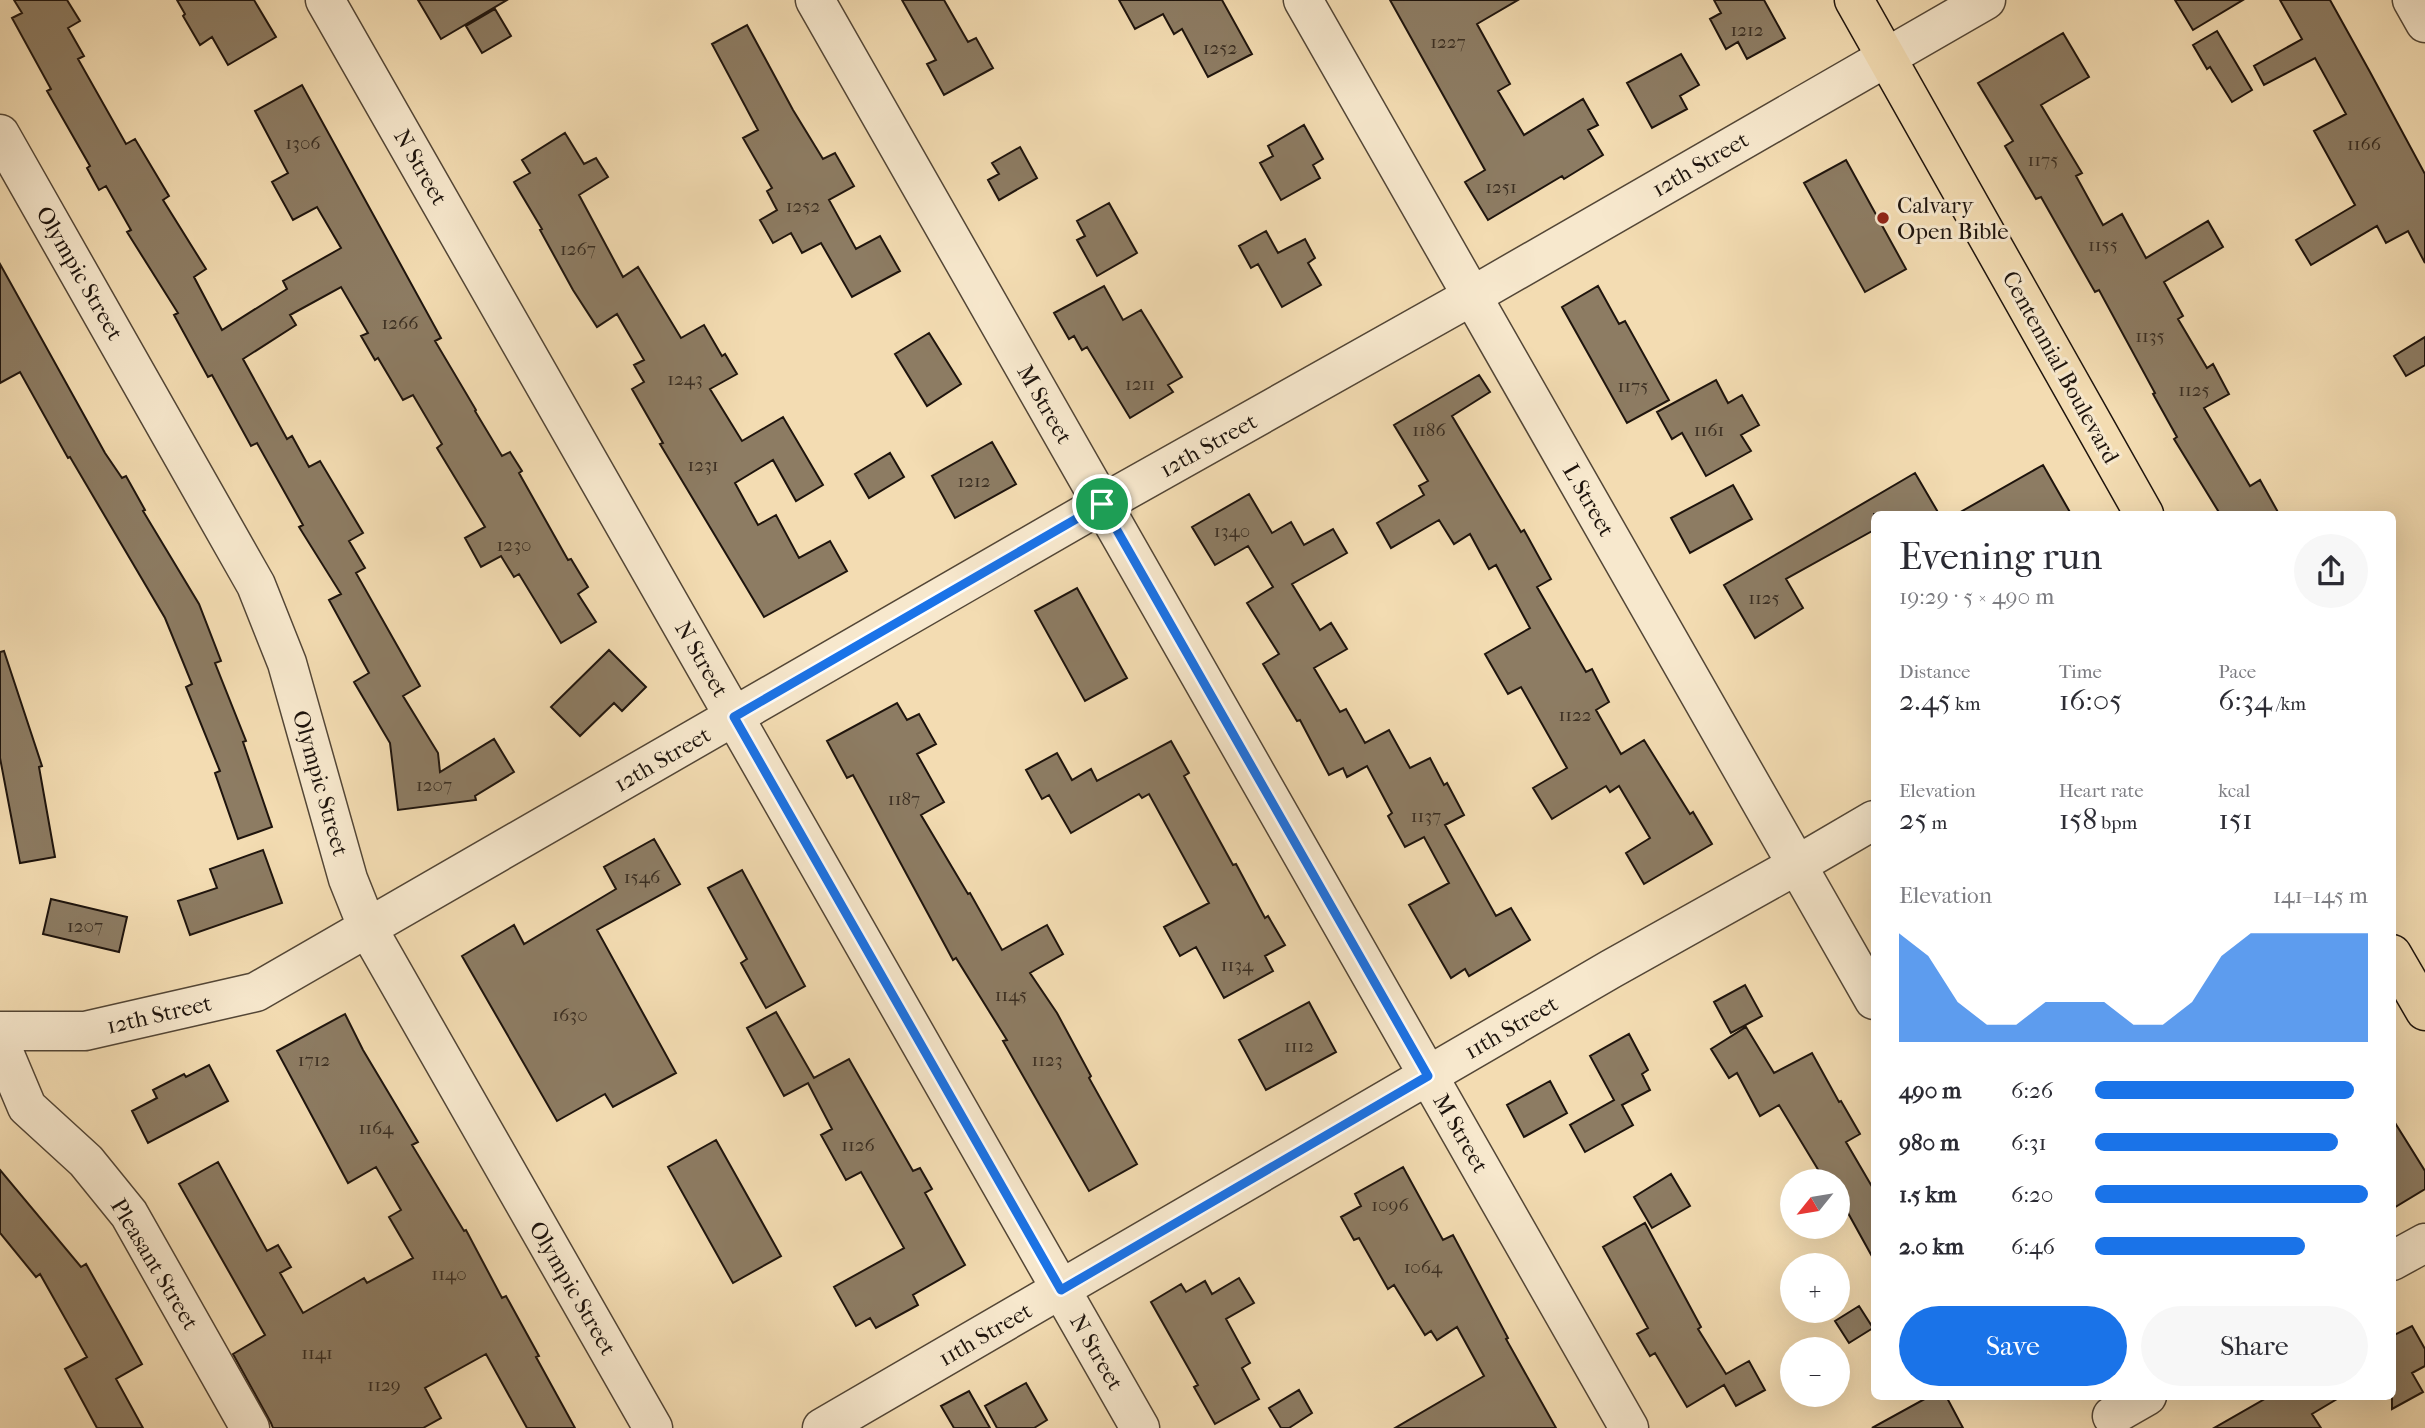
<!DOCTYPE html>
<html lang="en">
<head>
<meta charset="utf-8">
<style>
	:root { --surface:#fff; --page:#f7f7f7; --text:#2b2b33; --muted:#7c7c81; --accent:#1a73e8 }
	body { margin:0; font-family:"IM FELL French Canon",serif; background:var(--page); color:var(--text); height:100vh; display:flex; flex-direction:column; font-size:26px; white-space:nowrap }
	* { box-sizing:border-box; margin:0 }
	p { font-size:23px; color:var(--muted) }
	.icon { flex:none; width:38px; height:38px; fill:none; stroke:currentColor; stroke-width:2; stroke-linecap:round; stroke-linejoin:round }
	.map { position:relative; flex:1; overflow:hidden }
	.panel { position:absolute; left:1871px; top:511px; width:525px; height:889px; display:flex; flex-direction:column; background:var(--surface); border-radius:10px; box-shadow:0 7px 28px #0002 }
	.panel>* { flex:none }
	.needle { width:46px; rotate:240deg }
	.fabs { position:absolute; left:1780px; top:1169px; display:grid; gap:14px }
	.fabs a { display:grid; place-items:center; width:70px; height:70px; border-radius:50%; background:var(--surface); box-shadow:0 7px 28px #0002; font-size:35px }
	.pin { position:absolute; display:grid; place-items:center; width:60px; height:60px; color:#fff; margin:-30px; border:4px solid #fff; border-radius:50%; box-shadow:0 2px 7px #0007 }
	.round { display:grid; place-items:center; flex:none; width:74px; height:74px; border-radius:37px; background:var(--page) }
	.head { display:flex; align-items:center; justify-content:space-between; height:119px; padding:0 28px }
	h1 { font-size:38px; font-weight:600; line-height:52px }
	.stats { display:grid; grid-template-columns:repeat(3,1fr); gap:10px; height:119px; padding:7px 28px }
	.stats div { display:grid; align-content:center }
	.stats b { font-size:30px; font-weight:600 }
	.stats small { font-size:19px; font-weight:400 }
	.stats p { font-size:19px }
	.chart { height:196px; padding:14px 28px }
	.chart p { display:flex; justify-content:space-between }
	.chart svg { width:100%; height:126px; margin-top:7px; fill:var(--accent); opacity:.7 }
	.cta { display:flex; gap:14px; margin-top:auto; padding:14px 28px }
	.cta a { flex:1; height:80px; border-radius:42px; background:var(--accent); color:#fff; font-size:28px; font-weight:600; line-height:80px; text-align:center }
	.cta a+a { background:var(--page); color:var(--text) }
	ul { padding:0 28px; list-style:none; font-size:23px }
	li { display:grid; grid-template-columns:112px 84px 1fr; align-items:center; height:52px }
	li i { height:18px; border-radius:9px; background:var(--accent) }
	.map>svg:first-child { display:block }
</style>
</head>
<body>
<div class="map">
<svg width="2425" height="1428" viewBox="0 0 2425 1428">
	<rect width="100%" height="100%" fill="#f3dcb2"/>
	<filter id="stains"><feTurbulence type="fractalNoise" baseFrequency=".00286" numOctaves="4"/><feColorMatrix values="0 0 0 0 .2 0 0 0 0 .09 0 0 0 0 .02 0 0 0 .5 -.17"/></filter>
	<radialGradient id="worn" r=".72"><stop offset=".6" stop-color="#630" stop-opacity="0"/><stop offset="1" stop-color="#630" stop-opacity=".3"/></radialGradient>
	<path fill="#8d7c63" stroke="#1e140d" stroke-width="2" d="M 14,0 L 67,0 L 80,21 L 68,28 L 84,56 L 78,59 L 126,144 L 135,139 L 169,196 L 163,200 L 206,269 L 194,277 L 222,330 L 287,289 L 283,281 L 341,248 L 317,207 L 293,220 L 272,182 L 288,173 L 255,111 L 302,85 L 441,338 L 435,341 L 476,410 L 475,411 L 502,456 L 510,452 L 522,471 L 519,473 L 568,560 L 571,559 L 588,587 L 578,594 L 596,622 L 561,643 L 519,574 L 514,577 L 501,556 L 481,567 L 465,538 L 485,527 L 437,448 L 442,444 L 413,395 L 403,400 L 378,358 L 375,360 L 361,336 L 368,333 L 341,287 L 290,315 L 296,325 L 243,359 L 287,439 L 292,436 L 309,467 L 320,461 L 363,533 L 349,541 L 365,568 L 356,573 L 420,686 L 403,696 L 438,753 L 440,772 L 494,739 L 514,772 L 475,796 L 476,800 L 398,810 L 390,743 L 354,682 L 369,673 L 329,600 L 341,594 L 299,527 L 303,525 L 257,443 L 251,446 L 212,375 L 208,377 L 174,315 L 178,313 L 127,232 L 131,230 L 106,186 L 99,190 L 87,168 L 90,166 L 47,91 L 51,89 L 12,18 L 22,13 Z
		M 177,0 L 254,0 L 276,37 L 228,65 L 212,37 L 200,45 L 183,16 L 185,14 Z
		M 418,0 L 507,0 L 441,39 Z
		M 902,0 L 944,0 L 968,42 L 976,38 L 993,68 L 944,95 L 927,64 L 936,60 Z
		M 1119,0 L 1222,0 L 1252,54 L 1208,77 L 1182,29 L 1174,34 L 1163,14 L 1135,29 Z
		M 1390,0 L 1518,0 L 1477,24 L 1510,84 L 1498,91 L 1524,135 L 1583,99 L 1598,125 L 1588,130 L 1603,155 L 1564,179 L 1562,176 L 1488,220 L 1465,182 L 1485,170 Z
		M 1714,0 L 1764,0 L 1785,38 L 1747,59 L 1738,42 L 1726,49 L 1710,19 L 1721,13 Z
		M 2175,0 L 2243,0 L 2193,30 Z
		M 2280,0 L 2330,0 L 2370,72 L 2425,174 L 2425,263 L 2408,231 L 2386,243 L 2377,226 L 2311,265 L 2296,240 L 2355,205 L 2314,131 L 2346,114 L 2315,58 L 2264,85 L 2254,66 L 2302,39 Z
		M 495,9 L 511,36 L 482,53 L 466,26 Z
		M 747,25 L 793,110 L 823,159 L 835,153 L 854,186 L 829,200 L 856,249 L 880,236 L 900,271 L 852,297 L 821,243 L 802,253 L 791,233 L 773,243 L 760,220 L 777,210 L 767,191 L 772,188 L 743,138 L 758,130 L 712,44 Z
		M 2217,31 L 2252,90 L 2232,102 L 2210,67 L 2207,69 L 2193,45 Z
		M 2063,33 L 2089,77 L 2041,105 L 2082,173 L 2076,176 L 2103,225 L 2122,214 L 2146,258 L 2208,221 L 2223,247 L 2164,282 L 2183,316 L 2178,319 L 2207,368 L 2213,364 L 2229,394 L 2204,408 L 2250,486 L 2260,480 L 2279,514 L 2220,514 L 2174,439 L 2177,437 L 2153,394 L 2155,393 L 2099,290 L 2095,292 L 2041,197 L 2036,199 L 2005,146 L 2013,141 L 1978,83 Z
		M 1681,54 L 1699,85 L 1680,96 L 1687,109 L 1652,128 L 1627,83 Z
		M 1304,125 L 1323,159 L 1313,165 L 1320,178 L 1281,200 L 1260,163 L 1273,156 L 1268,146 Z
		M 565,133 L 584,164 L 596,158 L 608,177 L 579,195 L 623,277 L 638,267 L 681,338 L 704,325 L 722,356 L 725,354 L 737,374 L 710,389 L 742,441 L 783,417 L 823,485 L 796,501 L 773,460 L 735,483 L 758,525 L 776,515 L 799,558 L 830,541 L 847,571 L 764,617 L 660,444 L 663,443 L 632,389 L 644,382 L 634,365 L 644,360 L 617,314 L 597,327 L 573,290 L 540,230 L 542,229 L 514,182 L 530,173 L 522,160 Z
		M 1020,147 L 1037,178 L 999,200 L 988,180 L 999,174 L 992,163 Z
		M 1846,160 L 1906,269 L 1865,292 L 1804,183 Z
		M 1109,203 L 1137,253 L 1097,276 L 1077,240 L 1085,236 L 1077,221 Z
		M 1266,231 L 1278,253 L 1305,239 L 1315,258 L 1308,263 L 1321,285 L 1282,307 L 1258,264 L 1251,268 L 1239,246 Z
		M 0,264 L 105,453 L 122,478 L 126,476 L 145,510 L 143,511 L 199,604 L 221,661 L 215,663 L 246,741 L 243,742 L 272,827 L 238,839 L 215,773 L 220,771 L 186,687 L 192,684 L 165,618 L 70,457 L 68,458 L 20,372 L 0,383 Z
		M 1104,286 L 1123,320 L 1141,310 L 1182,377 L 1168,385 L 1173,392 L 1130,418 L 1087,347 L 1082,350 L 1074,336 L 1069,339 L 1054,313 Z
		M 1598,286 L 1619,324 L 1625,321 L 1669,400 L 1627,423 L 1562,307 Z
		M 929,333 L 961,384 L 927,406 L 895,354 Z
		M 2425,337 L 2425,365 L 2406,376 L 2394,356 Z
		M 1479,375 L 1490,392 L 1452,416 L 1521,532 L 1524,530 L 1551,579 L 1537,587 L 1586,672 L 1592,669 L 1609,702 L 1596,710 L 1621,754 L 1644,740 L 1690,814 L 1693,812 L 1712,844 L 1644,884 L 1626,853 L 1650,838 L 1619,786 L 1610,792 L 1606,786 L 1552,819 L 1533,788 L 1567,768 L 1521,687 L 1508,694 L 1485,654 L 1530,628 L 1496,565 L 1489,569 L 1470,534 L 1454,544 L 1439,520 L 1391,548 L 1377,523 L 1424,495 L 1419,486 L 1428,481 L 1394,425 Z
		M 1716,380 L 1728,403 L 1742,395 L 1759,425 L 1741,435 L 1751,451 L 1706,476 L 1682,433 L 1672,439 L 1657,412 Z
		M 992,442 L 1016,484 L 955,518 L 932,476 Z
		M 890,453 L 904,477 L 869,498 L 855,474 Z
		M 2043,465 L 2071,514 L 1957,514 Z
		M 1915,473 L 1939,514 L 1874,514 L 1874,530 L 1786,579 L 1803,608 L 1755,638 L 1724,585 Z
		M 1733,485 L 1752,519 L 1690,553 L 1671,518 Z
		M 1249,494 L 1272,533 L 1291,522 L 1304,545 L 1333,529 L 1347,553 L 1292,584 L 1320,630 L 1331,623 L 1347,649 L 1314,668 L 1340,712 L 1346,709 L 1365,743 L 1389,730 L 1410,768 L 1430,758 L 1444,785 L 1447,783 L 1464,815 L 1445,825 L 1496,916 L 1511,908 L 1530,940 L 1469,976 L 1465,969 L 1451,978 L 1409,905 L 1449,883 L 1424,837 L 1405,847 L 1388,816 L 1392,813 L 1367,766 L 1347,777 L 1343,768 L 1329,775 L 1300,720 L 1297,721 L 1263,664 L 1279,654 L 1247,603 L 1273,587 L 1248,546 L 1215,565 L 1192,527 Z
		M 1077,588 L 1127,678 L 1085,701 L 1035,611 Z
		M 609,650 L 646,687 L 622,711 L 614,703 L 580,736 L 551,707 Z
		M 4,651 L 42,766 L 39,767 L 55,857 L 20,863 L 0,758 L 0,652 Z
		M 897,703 L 907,720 L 919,714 L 936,744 L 917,754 L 944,802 L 921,815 L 968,894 L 970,893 L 1002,950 L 1047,925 L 1063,954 L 1030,973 L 1057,1013 L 1091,1076 L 1089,1078 L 1137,1164 L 1089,1191 L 1003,1041 L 1007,1040 L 956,958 L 953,960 L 853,775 L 847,778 L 827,741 Z
		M 1171,741 L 1189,773 L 1184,776 L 1233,865 L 1236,864 L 1265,918 L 1268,916 L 1285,945 L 1265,956 L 1273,971 L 1224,998 L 1196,947 L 1180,956 L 1164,927 L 1209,903 L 1149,794 L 1142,798 L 1139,794 L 1071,833 L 1049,795 L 1042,799 L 1026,770 L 1057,753 L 1072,780 L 1091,769 L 1097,781 Z
		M 654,839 L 680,884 L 597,930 L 676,1073 L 613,1107 L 605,1094 L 557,1121 L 462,956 L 514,925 L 524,944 L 616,889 L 604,867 Z
		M 263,850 L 282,903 L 190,935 L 178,901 L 217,888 L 210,869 Z
		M 742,870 L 805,986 L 766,1008 L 741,963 L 747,959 L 708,888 Z
		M 51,899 L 127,917 L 119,952 L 43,934 Z
		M 1745,985 L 1762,1016 L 1731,1033 L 1714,1002 Z
		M 1309,1002 L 1336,1052 L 1266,1090 L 1239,1040 Z
		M 776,1012 L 814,1078 L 849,1059 L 913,1171 L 920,1168 L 932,1189 L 925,1193 L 965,1265 L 913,1295 L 918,1305 L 876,1328 L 870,1318 L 856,1326 L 834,1287 L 904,1248 L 861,1172 L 846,1180 L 821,1135 L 832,1129 L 808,1083 L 784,1096 L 747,1028 Z
		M 345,1014 L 363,1050 L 418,1142 L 412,1145 L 464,1231 L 466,1230 L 502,1298 L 506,1296 L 539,1356 L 536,1357 L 575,1428 L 527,1428 L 486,1354 L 425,1388 L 441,1418 L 423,1428 L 273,1428 L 271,1423 L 233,1354 L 265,1335 L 179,1184 L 218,1162 L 267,1251 L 278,1245 L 291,1267 L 280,1273 L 303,1313 L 364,1278 L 367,1283 L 413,1258 L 389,1217 L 401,1210 L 376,1167 L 348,1183 L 277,1051 Z
		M 1746,1027 L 1774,1073 L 1812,1053 L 1839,1102 L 1841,1101 L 1860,1134 L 1846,1142 L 1874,1190 L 1874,1260 L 1848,1213 L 1838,1219 L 1838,1181 L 1825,1181 L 1779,1105 L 1760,1116 L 1737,1073 L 1729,1078 L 1711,1049 Z
		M 1629,1034 L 1648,1070 L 1642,1074 L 1650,1090 L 1622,1105 L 1633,1125 L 1585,1152 L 1570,1125 L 1614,1100 L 1590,1056 Z
		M 209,1065 L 228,1101 L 148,1143 L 132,1111 L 157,1098 L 153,1090 L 184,1074 L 186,1077 Z
		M 1550,1081 L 1567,1113 L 1524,1137 L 1507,1105 Z
		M 2392,1118 L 2425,1171 L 2425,1189 L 2392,1209 Z
		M 716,1140 L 781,1256 L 733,1283 L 668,1167 Z
		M 1403,1167 L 1443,1240 L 1453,1235 L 1508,1338 L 1506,1339 L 1556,1428 L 1395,1428 L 1484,1376 L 1457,1327 L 1437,1340 L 1431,1331 L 1425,1335 L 1394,1285 L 1388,1289 L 1359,1238 L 1354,1240 L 1341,1217 L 1361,1206 L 1355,1194 Z
		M 0,1170 L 81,1267 L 86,1264 L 121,1326 L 142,1364 L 116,1379 L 143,1428 L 97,1428 L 65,1369 L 87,1357 L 40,1274 L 36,1277 L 0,1233 Z
		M 1671,1174 L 1690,1206 L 1652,1228 L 1634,1197 Z
		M 1645,1223 L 1701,1327 L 1698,1329 L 1726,1374 L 1749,1361 L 1765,1390 L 1736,1406 L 1724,1385 L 1687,1407 L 1655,1353 L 1650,1356 L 1637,1334 L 1648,1328 L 1603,1247 Z
		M 1239,1278 L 1254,1303 L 1226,1319 L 1250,1363 L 1242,1368 L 1259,1399 L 1215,1424 L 1194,1387 L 1198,1385 L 1151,1302 L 1181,1284 L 1186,1292 L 1205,1281 L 1212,1294 Z
		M 1859,1306 L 1873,1328 L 1849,1343 L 1835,1321 Z
		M 2412,1326 L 2425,1349 L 2425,1366 L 2412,1373 L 2423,1392 L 2392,1409 L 2392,1336 Z
		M 1026,1383 L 1047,1420 L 1034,1428 L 997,1428 L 985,1406 Z
		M 1299,1390 L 1312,1413 L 1289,1428 L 1281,1428 L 1269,1408 Z
		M 969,1391 L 990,1428 L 954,1428 L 941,1406 Z
		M 1930,1396 L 1946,1396 L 1963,1428 L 1872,1428 Z
		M 2270,1396 L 2342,1396 L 2312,1414 L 2321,1428 L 2214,1428 Z"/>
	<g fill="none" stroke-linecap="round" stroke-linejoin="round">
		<defs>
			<path id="minor" d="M 325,0 L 1140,1428
				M 815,0 L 1629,1428
				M 1303,0 L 1874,1000
				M 2412,0 L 2425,23
				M 0,134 L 256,585 L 287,663 L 348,879 L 368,929 L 653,1428
				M 0,1031 L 85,1031 L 256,992 L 1102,504 L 1472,296 L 1986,0
				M 0,1043 L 27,1107 L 86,1161 L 129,1214 L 250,1428
				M 2392,1261 L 2425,1243
				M 2112,1416 L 2147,1396
				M 822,1428 L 1611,969 L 1797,865 L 1874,820"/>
			<path id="major" d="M 1854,0 L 2144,514
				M 2392,954 L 2425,1011"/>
		</defs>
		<use href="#minor" stroke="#534636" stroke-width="41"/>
		<use href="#major" stroke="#1e140d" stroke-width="41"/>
		<use href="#minor" stroke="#f7e8cd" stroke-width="38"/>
		<use href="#major" stroke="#f3dcb2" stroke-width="38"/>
	</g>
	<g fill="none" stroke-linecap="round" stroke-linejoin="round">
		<defs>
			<path id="route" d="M 1102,504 L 1428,1076 L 1061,1290 L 734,717 Z"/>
		</defs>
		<use href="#route" stroke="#fff" stroke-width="14"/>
		<use href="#route" stroke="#1a73e8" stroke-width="9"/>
	</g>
	<circle fill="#8f2418" stroke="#f7e8cd" stroke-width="2.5" cx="1883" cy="218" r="7"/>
	<g text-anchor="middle" stroke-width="6" stroke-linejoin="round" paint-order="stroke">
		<g font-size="19" fill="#3a2e22">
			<text x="1747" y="36">1212</text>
			<text x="1448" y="48">1227</text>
			<text x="1220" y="54">1252</text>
			<text x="303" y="149">1306</text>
			<text x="2364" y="150">1166</text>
			<text x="2043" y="166">1175</text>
			<text x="1501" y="193">1251</text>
			<text x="803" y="212">1252</text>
			<text x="2103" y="251">1155</text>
			<text x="578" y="255">1267</text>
			<text x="400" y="329">1266</text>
			<text x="2150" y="342">1135</text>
			<text x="685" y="385">1243</text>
			<text x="1140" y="390">1211</text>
			<text x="1633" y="392">1175</text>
			<text x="2194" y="396">1125</text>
			<text x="1429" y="436">1186</text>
			<text x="1709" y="436">1161</text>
			<text x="703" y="471">1231</text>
			<text x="974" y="487">1212</text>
			<text x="1232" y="537">1340</text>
			<text x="514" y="551">1230</text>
			<text x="1764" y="604">1125</text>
			<text x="1575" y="721">1122</text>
			<text x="434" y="791">1207</text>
			<text x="904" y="805">1187</text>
			<text x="1426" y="822">1137</text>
			<text x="642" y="883">1546</text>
			<text x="85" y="932">1207</text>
			<text x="1237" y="971">1134</text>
			<text x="1011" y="1001">1145</text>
			<text x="570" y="1021">1630</text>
			<text x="1299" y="1052">1112</text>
			<text x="314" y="1066">1712</text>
			<text x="1047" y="1066">1123</text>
			<text x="376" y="1134">1164</text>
			<text x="858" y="1151">1126</text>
			<text x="1390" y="1211">1096</text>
			<text x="1423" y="1273">1064</text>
			<text x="449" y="1280">1140</text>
			<text x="317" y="1359">1141</text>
			<text x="384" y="1391">1129</text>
		</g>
		<g font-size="23" fill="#1e140d" stroke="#f7e8cd">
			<text transform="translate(1700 164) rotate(-30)" y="8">12th Street</text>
			<text transform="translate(421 167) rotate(60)" y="8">N Street</text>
			<text transform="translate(80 273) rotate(60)" y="8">Olympic Street</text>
			<text transform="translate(2061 367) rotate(61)" y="8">Centennial Boulevard</text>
			<text transform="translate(1045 404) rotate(60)" y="8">M Street</text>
			<text transform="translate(1208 445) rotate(-29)" y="8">12th Street</text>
			<text transform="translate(1589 500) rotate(60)" y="8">L Street</text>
			<text transform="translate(702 659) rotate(60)" y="8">N Street</text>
			<text transform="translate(662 759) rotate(-30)" y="8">12th Street</text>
			<text transform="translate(321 783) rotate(74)" y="8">Olympic Street</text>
			<text transform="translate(159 1014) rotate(-13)" y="8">12th Street</text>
			<text transform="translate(1511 1027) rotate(-30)" y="8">11th Street</text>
			<text transform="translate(1461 1133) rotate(60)" y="8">M Street</text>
			<text transform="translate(155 1264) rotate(59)" y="8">Pleasant Street</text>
			<text transform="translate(573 1288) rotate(60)" y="8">Olympic Street</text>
			<text transform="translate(985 1334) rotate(-30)" y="8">11th Street</text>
			<text transform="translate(1097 1352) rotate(60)" y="8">N Street</text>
		</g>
		<g font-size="23" fill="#1e140d" stroke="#f7e8cd" text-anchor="start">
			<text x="1897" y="213">Calvary<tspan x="1897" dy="26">Open Bible</tspan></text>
		</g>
	</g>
	<rect width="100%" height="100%" filter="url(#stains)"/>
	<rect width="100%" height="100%" fill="url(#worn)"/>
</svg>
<div class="fabs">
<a><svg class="needle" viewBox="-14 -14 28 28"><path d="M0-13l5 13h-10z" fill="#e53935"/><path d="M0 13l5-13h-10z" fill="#7c7c81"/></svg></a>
<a>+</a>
<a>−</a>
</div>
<div class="pin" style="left:1102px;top:504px;background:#1e9e55"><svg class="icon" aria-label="arrive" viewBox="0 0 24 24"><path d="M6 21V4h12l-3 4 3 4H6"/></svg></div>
<section class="panel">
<div class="head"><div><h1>Evening run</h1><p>19:29 · 5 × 490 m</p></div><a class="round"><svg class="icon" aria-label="share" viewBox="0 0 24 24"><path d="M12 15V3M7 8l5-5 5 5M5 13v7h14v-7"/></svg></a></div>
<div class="stats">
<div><p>Distance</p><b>2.45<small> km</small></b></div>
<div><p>Time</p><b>16:05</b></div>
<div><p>Pace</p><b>6:34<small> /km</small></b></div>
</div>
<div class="stats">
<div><p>Elevation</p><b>25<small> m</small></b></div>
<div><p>Heart rate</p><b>158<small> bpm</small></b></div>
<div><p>kcal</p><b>151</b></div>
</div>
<div class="chart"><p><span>Elevation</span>141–145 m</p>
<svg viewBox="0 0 160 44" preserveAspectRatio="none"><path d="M0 44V6L10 14L20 30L30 38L40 38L50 30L60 30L70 30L80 38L90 38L100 30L110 14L120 6L130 6L140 6L150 6L160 6V44z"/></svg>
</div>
<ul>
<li><b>490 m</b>6:26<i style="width:95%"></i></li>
<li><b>980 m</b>6:31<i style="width:89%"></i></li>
<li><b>1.5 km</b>6:20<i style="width:100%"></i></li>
<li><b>2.0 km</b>6:46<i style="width:77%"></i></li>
</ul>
<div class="cta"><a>Save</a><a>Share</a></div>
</section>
</div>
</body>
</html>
